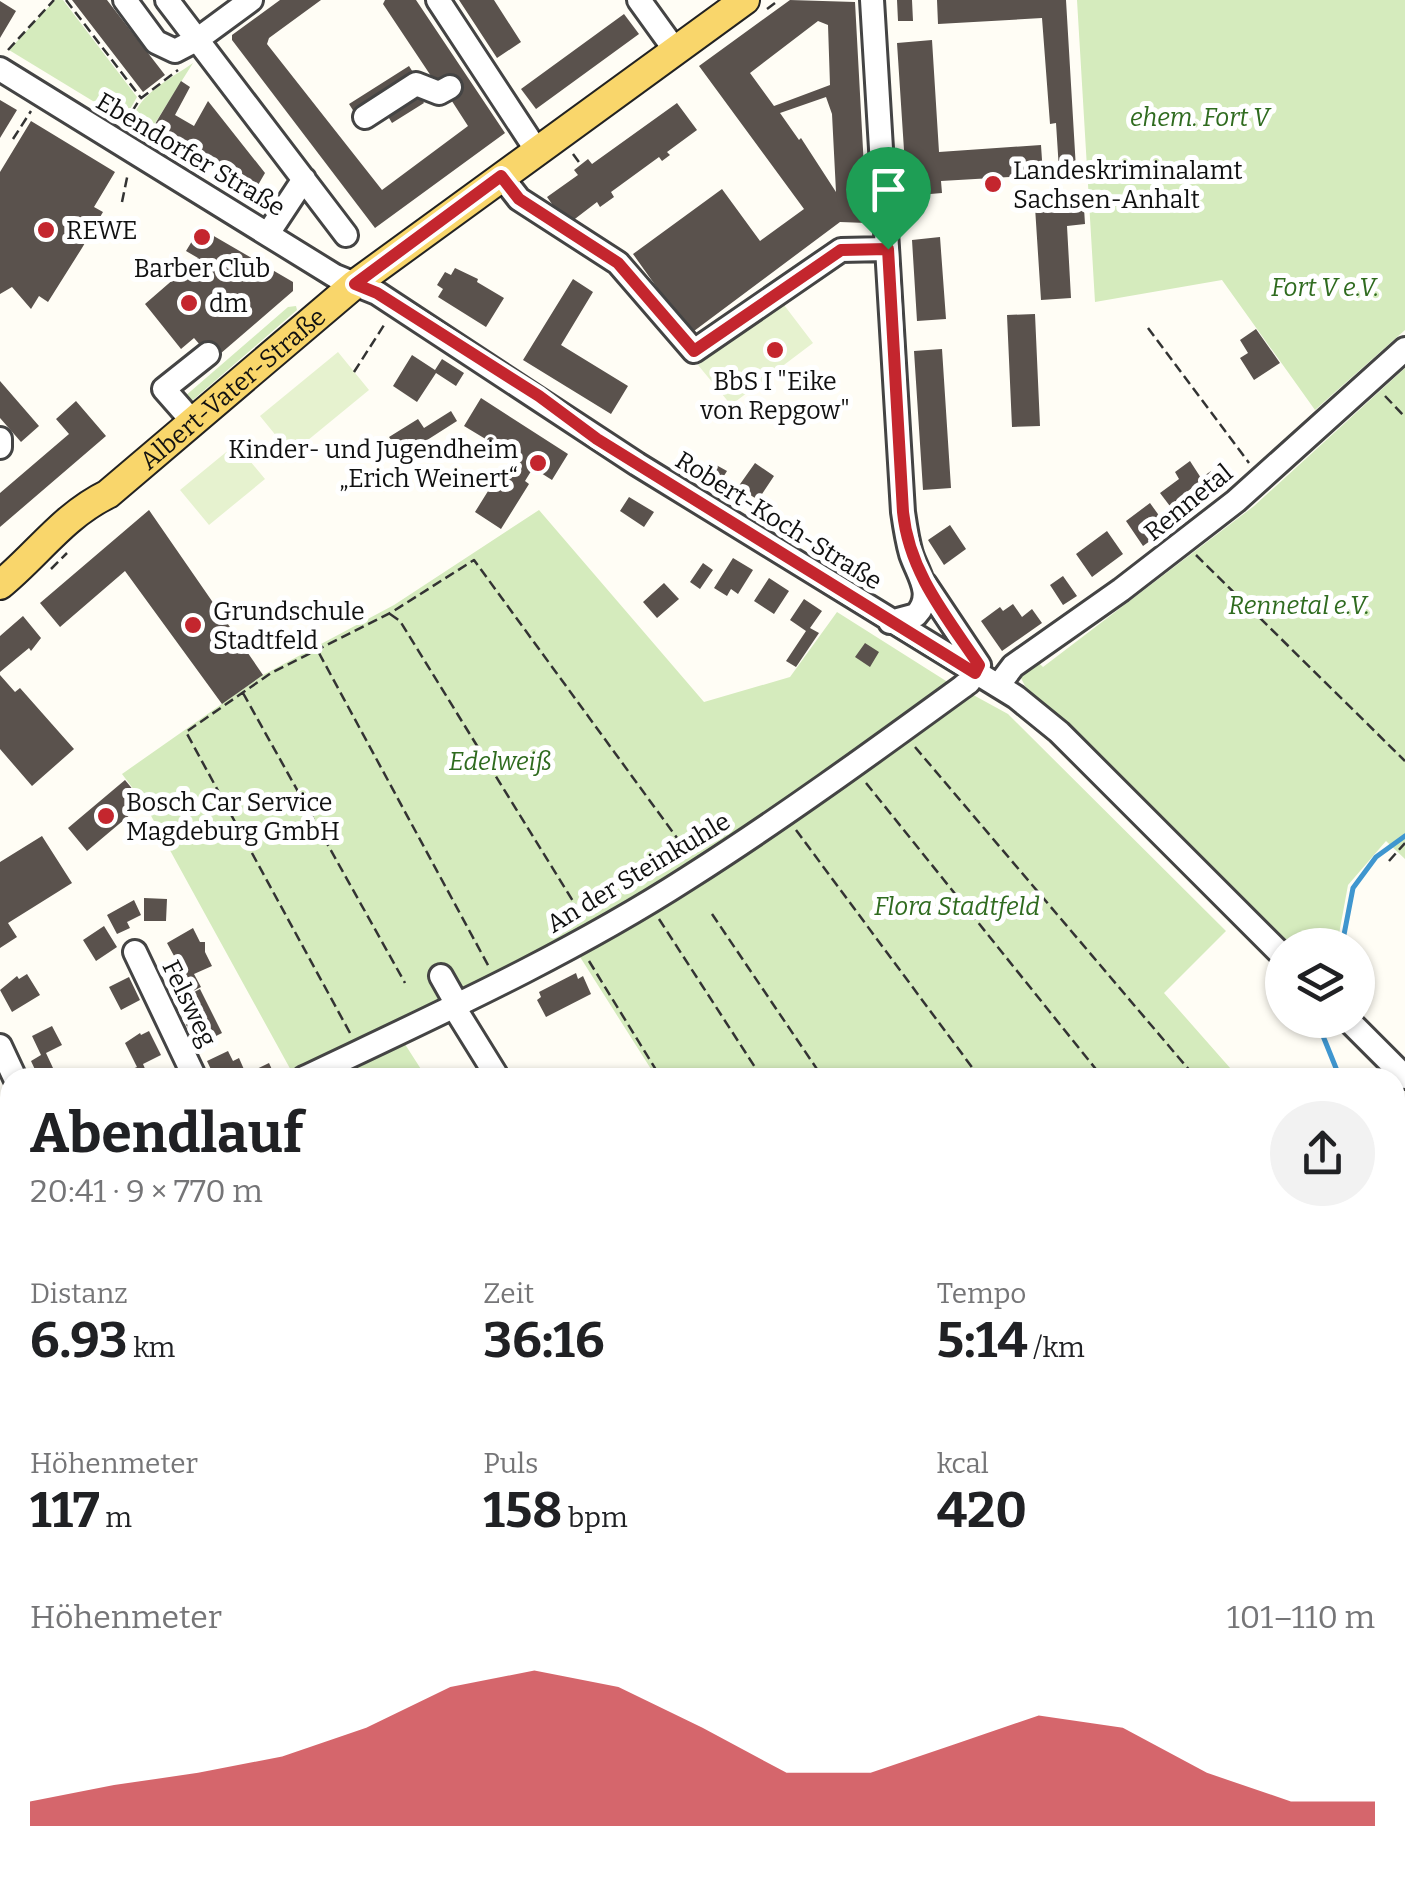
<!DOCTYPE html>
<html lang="de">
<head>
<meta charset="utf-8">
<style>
	:root { --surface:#fff; --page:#f2f2f2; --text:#202124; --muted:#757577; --accent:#c4262e }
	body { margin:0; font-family:Bitter,serif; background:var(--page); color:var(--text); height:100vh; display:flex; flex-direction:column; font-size:38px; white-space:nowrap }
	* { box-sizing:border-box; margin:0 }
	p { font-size:32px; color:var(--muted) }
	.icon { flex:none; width:55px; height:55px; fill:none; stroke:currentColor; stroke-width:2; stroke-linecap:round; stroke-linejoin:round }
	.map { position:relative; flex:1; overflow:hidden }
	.side { position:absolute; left:0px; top:1068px; width:1405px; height:812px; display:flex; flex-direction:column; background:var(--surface); border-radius:30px 30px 0 0; box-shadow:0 2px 8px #0004 }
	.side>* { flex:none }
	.buttons { position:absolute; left:1265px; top:928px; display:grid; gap:20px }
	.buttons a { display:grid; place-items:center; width:110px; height:110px; border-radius:50%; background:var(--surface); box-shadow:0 2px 8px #0004; font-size:50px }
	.pin { position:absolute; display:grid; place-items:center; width:85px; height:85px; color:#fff; margin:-102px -42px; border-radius:50% 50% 50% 0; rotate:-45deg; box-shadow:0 0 10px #0007 }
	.pin .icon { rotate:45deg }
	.round { display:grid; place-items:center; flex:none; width:105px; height:105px; border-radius:52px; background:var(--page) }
	.headline { display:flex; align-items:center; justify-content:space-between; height:170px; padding:0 30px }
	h1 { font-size:55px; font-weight:700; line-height:75px }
	.figures { display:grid; grid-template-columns:repeat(3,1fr); gap:15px; height:170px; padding:10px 30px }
	.figures div { display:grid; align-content:center }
	.figures b { font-size:50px; font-weight:700 }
	.figures small { font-size:28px; font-weight:400 }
	.figures p { font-size:28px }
	.chart { height:280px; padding:20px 30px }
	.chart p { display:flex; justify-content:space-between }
	.chart svg { width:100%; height:180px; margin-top:10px; fill:var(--accent); opacity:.7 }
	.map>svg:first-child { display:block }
</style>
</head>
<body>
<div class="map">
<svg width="1405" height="1879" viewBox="0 0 1405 1879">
	<rect width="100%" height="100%" fill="#fffdf5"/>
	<path fill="#d5ebbd" d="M 55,0 L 63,0 L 137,97 L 124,120 L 9,50 Z
		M 1077,0 L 1405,0 L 1405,330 L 1315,410 L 1222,280 L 1095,302 Z
		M 193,63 L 147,136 L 133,127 C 130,98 172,78 193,63 Z
		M 296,306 L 297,310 L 193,400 L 184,397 L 288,307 Z
		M 1405,368 L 1405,859 L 1386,841 L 1348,885 L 1337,945 L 1291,945 L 1055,713 L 1027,690 L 1021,678 L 1037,661 L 1043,667 L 1254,506 Z
		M 539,510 L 704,702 L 790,677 L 837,612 L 954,686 L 697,865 L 454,999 L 293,1074 L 144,803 L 122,774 L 263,675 L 394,605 Z
		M 966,691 L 1008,714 L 1226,931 L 1164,993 L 1238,1077 L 656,1077 L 575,949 Z
		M 401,1038 L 426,1077 L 321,1078 Z
		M 10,1241 L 10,1439 L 0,1423 L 0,1246 Z
		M 1395,1277 L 1405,1361 L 1403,1879 L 1102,1879 L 1096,1870 L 1395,1870 Z
		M 282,1870 L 922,1870 L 928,1879 L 288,1879 Z"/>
	<path fill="#e6f2cf" d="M 781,301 L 813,343 L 731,405 L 698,365 Z
		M 338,352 L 369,390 L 291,454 L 260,416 Z
		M 236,444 L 265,479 L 209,525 L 180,490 Z"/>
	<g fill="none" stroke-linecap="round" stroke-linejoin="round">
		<path stroke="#3f96cf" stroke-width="5" d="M 1342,945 L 1353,888 L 1376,857 L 1405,836
			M 1321,1031 L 1340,1078
			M 1395,1238 L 1405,1287"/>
	</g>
	<path fill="#5a524d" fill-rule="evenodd" d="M 72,0 L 107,0 L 165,75 L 143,92 Z
		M 280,0 L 321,0 L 269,38 L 267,44 L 382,190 L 468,126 L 448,95 L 439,88 L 383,4 L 385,0 L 416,0 L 505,133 L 375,228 L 232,40 L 232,35 Z
		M 459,0 L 494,0 L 521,42 L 497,58 Z
		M 790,0 L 855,2 L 867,223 L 840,222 L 690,334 L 633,254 L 722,189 L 760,241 L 804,209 L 699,66 ZM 818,21 L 828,25 L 830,85 L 774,106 L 750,73 ZM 826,97 L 832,114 L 836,192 L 801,138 L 799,140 L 780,113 Z
		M 897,0 L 912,0 L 913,21 L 898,21 Z
		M 937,0 L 1066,0 L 1076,169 L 1059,170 L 1056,123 L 1050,124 L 1042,18 L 938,24 Z
		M 0,1 L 16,11 L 0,38 Z
		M 624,14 L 639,34 L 536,109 L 521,89 Z
		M 932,40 L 939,152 L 1041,145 L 1043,175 L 941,181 L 942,193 L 907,196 L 897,43 Z
		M 409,66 L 416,77 L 356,115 L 349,104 Z
		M 181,81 L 190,87 L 175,115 L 194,126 L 208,101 L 265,173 L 254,192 L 152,129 Z
		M 418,93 L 424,103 L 392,123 L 386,113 Z
		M 0,100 L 17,110 L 0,138 Z
		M 677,103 L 697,130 L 667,152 L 670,155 L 662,161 L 659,157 L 611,192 L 614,197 L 600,207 L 597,202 L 567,225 L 547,197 L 578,175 L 574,170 L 588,159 L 592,164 Z
		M 31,121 L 115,172 L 94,207 L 103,212 L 82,248 L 48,302 L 39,296 L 31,309 L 12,287 L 0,294 L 0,172 Z
		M 1083,192 L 1085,224 L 1067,226 L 1071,298 L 1041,300 L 1035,207 L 1064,205 L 1063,193 Z
		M 200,228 L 293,282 L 293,291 L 213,360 L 194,338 L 181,349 L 145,304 L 198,258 L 186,251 Z
		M 940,237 L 946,319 L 917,321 L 912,240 Z
		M 455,268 L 478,279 L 477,282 L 504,298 L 486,327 L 438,297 L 443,289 L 437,285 L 445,272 L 451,275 Z
		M 573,279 L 593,292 L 561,345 L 628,386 L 611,414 L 523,360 Z
		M 1035,314 L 1040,426 L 1012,427 L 1007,315 Z
		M 1256,329 L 1280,363 L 1254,380 L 1240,358 L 1248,353 L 1240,340 Z
		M 942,349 L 951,488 L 923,490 L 914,351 Z
		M 412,355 L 435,370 L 442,359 L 464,373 L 456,386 L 436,373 L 417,402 L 393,386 Z
		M 0,381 L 39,426 L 21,442 L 0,418 Z
		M 481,398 L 568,454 L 552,480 L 533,468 L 525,481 L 529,484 L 501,529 L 475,512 L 503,467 L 509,471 L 517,458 L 464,426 Z
		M 76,401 L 106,436 L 0,527 L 0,493 L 69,434 L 56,419 Z
		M 451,411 L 457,421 L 402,456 L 389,437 L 418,419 L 424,428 Z
		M 709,461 L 727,471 L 717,487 L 691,473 Z
		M 1190,461 L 1201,478 L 1211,471 L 1225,489 L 1213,497 L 1201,481 L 1188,491 L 1197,505 L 1179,518 L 1160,493 L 1179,479 L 1175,472 Z
		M 755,463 L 774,476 L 758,500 L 738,487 Z
		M 629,497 L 654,512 L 644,527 L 620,511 Z
		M 1150,503 L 1168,528 L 1143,546 L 1126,521 Z
		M 149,510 L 263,675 L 222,704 L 125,571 L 60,627 L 40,603 Z
		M 950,525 L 966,549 L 944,565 L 928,540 Z
		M 1107,531 L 1123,554 L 1092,577 L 1076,554 Z
		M 733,558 L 753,570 L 738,594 L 731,589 L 727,596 L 714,588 Z
		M 703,563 L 713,570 L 700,589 L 690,582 Z
		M 1063,576 L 1077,596 L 1063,605 L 1050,585 Z
		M 769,578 L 789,591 L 774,614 L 754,601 Z
		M 664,583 L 679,599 L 657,618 L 643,602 Z
		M 804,599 L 822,611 L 810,628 L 819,633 L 796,667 L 786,661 L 806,631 L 790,620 Z
		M 1013,604 L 1022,617 L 1032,609 L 1042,623 L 1002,651 L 981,621 L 1000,607 L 1003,611 Z
		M 23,616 L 41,638 L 31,651 L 29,648 L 0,672 L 0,636 Z
		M 865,643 L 879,652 L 870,667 L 855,657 Z
		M 0,675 L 15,692 L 20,688 L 74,749 L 32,786 L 0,749 Z
		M 125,780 L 144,803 L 87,851 L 68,828 Z
		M 42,836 L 72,883 L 8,923 L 17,937 L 0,948 L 0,862 Z
		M 144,898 L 167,899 L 166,921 L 144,921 Z
		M 134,900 L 141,915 L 127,922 L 130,928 L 117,934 L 107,915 Z
		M 104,926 L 117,947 L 96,961 L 83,940 Z
		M 193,928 L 200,942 L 205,942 L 205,952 L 212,966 L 194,974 L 201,987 L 181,997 L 175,983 L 186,978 L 167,943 Z
		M 576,973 L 578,979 L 583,976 L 591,994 L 546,1017 L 537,1000 L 541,997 L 539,992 Z
		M 27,974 L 40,995 L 12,1012 L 0,990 L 17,976 L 19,979 Z
		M 129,977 L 140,1000 L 121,1010 L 109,987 Z
		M 200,989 L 222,1033 L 196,1046 L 181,1014 L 188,1011 L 181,999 Z
		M 52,1026 L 62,1045 L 46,1053 L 53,1068 L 38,1076 L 31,1061 L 41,1055 L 32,1036 Z
		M 149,1031 L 161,1055 L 143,1064 L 149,1078 L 125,1078 L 123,1073 L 137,1067 L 125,1043 L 140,1033 L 141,1035 Z
		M 228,1051 L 233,1061 L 239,1058 L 246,1074 L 269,1063 L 276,1078 L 247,1078 L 245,1074 L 215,1078 L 207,1061 Z
		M 8,1110 L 10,1151 L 2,1155 L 0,1114 Z
		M 10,1175 L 10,1202 L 3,1205 L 0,1180 Z
		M 9,1467 L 10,1497 L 4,1501 L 0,1495 L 0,1473 Z"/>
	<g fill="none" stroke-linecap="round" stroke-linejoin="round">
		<defs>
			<path id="minor" d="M 125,0 L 156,42 L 175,51 L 198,39 L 251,0
				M 167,0 L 346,235
				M 438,0 L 537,151
				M 639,0 L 675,50
				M 872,0 L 903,512 C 905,526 907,540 911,554 C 918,575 935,595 916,615 L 890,622
				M 0,69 L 335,276 L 377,293 L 637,464 L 1016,697 L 1059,732 L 1282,955
				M 365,117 L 416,84 L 439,93 L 450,87
				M 501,176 L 519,199 L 618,263 L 694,351 L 841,250 L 887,249
				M 269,232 L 304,179
				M 193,422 L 164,389 L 208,354
				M 0,439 L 0,447
				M 998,686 L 1013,666 L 1121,590 L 1236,501 L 1405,349
				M 135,952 L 195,1078
				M 441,976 L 454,999 L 454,1007
				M 454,1007 L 498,1078
				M 1348,1020 L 1405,1077
				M 0,1046 L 15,1078
				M 304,1078 C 434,1016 567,956 688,878 C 784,817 877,749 969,682 L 979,665 L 925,584
				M 1395,1142 L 1405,1196
				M 0,1231 L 10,1226
				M 0,1614 L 10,1631
				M 178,1870 L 184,1879
				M 993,1870 L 998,1879"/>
			<g id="major">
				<path id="s1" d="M 0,585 C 38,554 63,516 108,494 L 355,284 L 745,0"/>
			</g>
		</defs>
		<use href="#minor" stroke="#444" stroke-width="28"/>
		<use href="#major" stroke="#222" stroke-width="32"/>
		<path stroke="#333" stroke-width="2.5" stroke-dasharray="10 5" stroke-linecap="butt" d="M 66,0 L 141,98
			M 767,9 L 779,0
			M 8,50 L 54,0
			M 124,124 L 140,99 L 178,70
			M 13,139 L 31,111
			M 573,154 L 581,165
			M 122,202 L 128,173
			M 1148,328 L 1249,463
			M 354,372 L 386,322
			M 1385,396 L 1405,417
			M 1196,555 L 1405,761
			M 51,569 L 67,553
			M 390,614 L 400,621 L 584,919
			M 319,653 L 489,967
			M 243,693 L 405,983
			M 915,747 L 1196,1078
			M 866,783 L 1103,1078
			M 796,830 L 980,1078
			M 1389,861 L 1405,843
			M 712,914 L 823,1078
			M 659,919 L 762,1078
			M 589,961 L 661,1078
			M 350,1033 L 186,732 L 271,673 L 392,612 L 474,560 L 688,853
			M 1395,1312 L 1405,1324
			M 1395,1389 L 1405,1382
			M 0,1412 L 10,1428
			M 1395,1628 L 1404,1633
			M 369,1870 L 375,1879
			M 441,1870 L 447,1879
			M 578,1870 L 583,1879
			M 706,1870 L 712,1879
			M 848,1870 L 854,1879
			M 1213,1870 L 1219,1879
			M 1353,1870 L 1359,1879"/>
		<use href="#minor" stroke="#fff" stroke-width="22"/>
		<use href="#major" stroke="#f9d66b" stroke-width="28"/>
	</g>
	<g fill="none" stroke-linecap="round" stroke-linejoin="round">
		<defs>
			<path id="route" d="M 501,176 L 519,199 L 618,263 L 694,351 L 841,250 L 888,249 L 903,512 C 909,572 946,616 979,665 L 975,673 L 597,439 L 539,396 L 377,293 L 355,284 Z"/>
		</defs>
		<use href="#route" stroke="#fff" stroke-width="20"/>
		<use href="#route" stroke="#c4262e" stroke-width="12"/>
	</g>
	<g fill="#c4262e" stroke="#fff" stroke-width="4">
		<circle cx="993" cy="184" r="10"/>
		<circle cx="46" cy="230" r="10"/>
		<circle cx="202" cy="237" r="10"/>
		<circle cx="189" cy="303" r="10"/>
		<circle cx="775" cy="350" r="10"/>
		<circle cx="538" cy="463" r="10"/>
		<circle cx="193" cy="625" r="10"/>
		<circle cx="106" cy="816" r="10"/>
	</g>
	<g text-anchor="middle" stroke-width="10" stroke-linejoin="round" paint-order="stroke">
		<g font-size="25" font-style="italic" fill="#2f6b1f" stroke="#fff">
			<text x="1200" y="126">ehem. Fort V</text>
			<text x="1325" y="296">Fort V e.V.</text>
			<text x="1299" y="614">Rennetal e.V.</text>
			<text x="500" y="770">Edelweiß</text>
			<text x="957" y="915">Flora Stadtfeld</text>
		</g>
		<g font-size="25" fill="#111" stroke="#fff">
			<text transform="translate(191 154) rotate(31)" y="9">Ebendorfer Straße</text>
			<text dy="9" stroke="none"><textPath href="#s1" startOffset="305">Albert-Vater-Straße</textPath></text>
			<text transform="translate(1188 502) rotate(-39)" y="9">Rennetal</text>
			<text transform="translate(779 520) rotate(32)" y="9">Robert-Koch-Straße</text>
			<text transform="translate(638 872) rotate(-31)" y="9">An der Steinkuhle</text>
			<text transform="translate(190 1003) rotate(64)" y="9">Felsweg</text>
		</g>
		<g font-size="25" fill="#111" stroke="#fff" text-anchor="start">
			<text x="1013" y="179">Landeskriminalamt<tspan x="1013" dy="29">Sachsen-Anhalt</tspan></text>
			<text x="66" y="239">REWE</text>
			<text x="202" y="277" text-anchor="middle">Barber Club</text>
			<text x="209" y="312">dm</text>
			<text x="775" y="390" text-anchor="middle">BbS I "Eike<tspan x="775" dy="29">von Repgow"</tspan></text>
			<text x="518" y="458" text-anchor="end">Kinder- und Jugendheim<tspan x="518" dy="29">„Erich Weinert“</tspan></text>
			<text x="213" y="620">Grundschule<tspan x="213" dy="29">Stadtfeld</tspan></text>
			<text x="126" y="811">Bosch Car Service<tspan x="126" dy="29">Magdeburg GmbH</tspan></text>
		</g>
	</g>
</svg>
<div class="buttons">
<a><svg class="icon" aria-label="layers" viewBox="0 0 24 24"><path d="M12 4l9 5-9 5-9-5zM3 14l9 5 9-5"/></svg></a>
</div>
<div class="pin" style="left:888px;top:249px;background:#1e9e55"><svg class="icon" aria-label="arrive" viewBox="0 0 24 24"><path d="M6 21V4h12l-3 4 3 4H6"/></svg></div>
<section class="side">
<div class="headline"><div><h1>Abendlauf</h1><p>20:41 · 9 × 770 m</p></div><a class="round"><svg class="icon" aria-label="share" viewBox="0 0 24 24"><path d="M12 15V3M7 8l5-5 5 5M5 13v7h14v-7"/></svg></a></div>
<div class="figures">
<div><p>Distanz</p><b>6.93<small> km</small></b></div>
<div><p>Zeit</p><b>36:16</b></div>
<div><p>Tempo</p><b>5:14<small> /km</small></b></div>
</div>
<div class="figures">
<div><p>Höhenmeter</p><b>117<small> m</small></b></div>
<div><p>Puls</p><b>158<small> bpm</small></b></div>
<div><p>kcal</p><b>420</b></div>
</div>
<div class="chart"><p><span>Höhenmeter</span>101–110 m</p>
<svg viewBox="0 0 160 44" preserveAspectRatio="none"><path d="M0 44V38L10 34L20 31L30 27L40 20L50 10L60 6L70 10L80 20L90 31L100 31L110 24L120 17L130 20L140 31L150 38L160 38V44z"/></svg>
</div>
</section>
</div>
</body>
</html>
